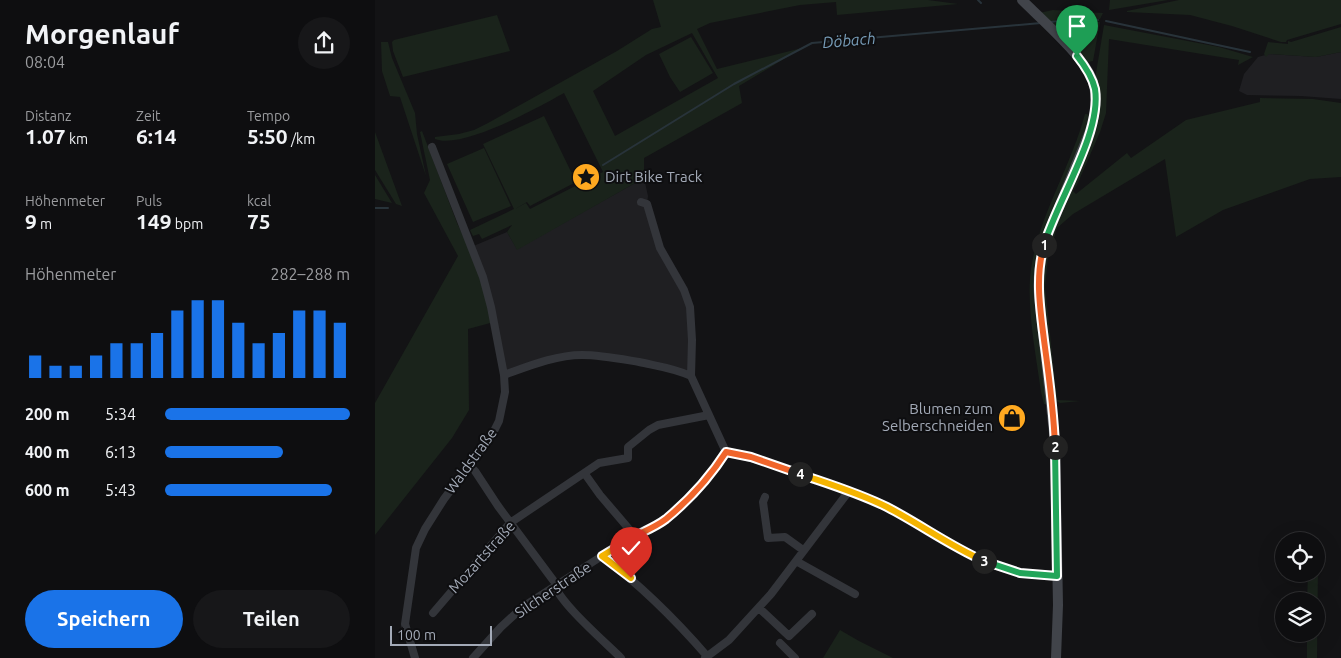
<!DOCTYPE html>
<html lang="de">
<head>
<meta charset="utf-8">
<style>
	:root { --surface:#0e0e10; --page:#171719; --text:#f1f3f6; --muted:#9b9c9f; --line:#2e2e30; --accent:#1a73e8 }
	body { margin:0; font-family:Ubuntu,sans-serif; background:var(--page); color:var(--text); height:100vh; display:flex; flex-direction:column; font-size:19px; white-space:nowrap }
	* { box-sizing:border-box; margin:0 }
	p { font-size:16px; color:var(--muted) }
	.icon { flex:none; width:28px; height:28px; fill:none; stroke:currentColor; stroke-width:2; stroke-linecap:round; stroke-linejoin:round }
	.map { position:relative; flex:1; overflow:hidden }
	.drawer { display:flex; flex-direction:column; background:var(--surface); width:375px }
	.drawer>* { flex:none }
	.tools { position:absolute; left:900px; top:532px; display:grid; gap:10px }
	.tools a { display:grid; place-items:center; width:50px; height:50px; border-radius:50%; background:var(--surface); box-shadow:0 5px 20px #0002,0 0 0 1px var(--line); font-size:25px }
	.scale { position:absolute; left:15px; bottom:12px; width:102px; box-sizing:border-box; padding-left:5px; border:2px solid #a3aab7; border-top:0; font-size:14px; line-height:18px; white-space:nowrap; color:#a3aab7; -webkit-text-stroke:4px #0e0e10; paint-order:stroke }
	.pin { position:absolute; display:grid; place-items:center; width:42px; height:42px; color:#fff; margin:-51px -21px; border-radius:50% 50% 50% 0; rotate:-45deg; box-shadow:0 0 5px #0007 }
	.pin .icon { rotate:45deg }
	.km { position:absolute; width:25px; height:25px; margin:-12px; border-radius:50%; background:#222; color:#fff; font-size:14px; line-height:25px; text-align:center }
	.round { display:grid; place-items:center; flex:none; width:52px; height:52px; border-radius:26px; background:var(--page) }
	.head { display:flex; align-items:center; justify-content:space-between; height:85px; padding:0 25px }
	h1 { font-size:28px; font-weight:700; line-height:38px }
	.figures { display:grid; grid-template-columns:repeat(3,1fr); gap:8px; height:85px; padding:5px 25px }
	.figures div { display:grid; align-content:center }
	.figures b { font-size:21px; font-weight:700 }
	.figures small { font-size:14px; font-weight:400 }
	.figures p { font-size:14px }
	.chart { height:140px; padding:10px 25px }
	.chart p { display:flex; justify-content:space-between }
	.chart svg { width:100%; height:90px; margin-top:5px; stroke:var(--accent); stroke-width:6 }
	.primary-button { display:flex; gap:10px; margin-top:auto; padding:10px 25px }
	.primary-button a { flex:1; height:58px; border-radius:30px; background:var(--accent); color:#fff; font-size:20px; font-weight:700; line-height:58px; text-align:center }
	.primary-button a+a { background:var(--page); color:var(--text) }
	ul { padding:0 25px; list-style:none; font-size:16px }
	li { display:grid; grid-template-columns:80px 60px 1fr; align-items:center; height:38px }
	li i { height:12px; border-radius:6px; background:var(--accent) }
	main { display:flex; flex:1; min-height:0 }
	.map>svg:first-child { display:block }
</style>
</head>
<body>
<main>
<section class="drawer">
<div class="head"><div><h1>Morgenlauf</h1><p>08:04</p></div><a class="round"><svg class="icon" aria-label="share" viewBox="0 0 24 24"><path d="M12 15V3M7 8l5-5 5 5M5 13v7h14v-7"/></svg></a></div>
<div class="figures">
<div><p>Distanz</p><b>1.07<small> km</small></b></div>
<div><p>Zeit</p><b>6:14</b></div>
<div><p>Tempo</p><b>5:50<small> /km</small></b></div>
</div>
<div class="figures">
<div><p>Höhenmeter</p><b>9<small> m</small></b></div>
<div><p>Puls</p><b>149<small> bpm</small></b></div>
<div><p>kcal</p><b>75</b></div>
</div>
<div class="chart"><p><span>Höhenmeter</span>282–288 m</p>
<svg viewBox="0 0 160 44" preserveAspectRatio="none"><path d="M5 44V33M15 44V38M25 44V38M35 44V33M45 44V27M55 44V27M65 44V22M75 44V11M85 44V6M95 44V6M105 44V17M115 44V27M125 44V22M135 44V11M145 44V11M155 44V17"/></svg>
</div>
<ul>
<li><b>200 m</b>5:34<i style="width:100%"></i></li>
<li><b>400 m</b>6:13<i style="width:64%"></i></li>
<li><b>600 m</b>5:43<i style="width:90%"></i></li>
</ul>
<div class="primary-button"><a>Speichern</a><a>Teilen</a></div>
</section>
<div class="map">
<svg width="966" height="658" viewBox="0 0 966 658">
	<rect width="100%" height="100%" fill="#131315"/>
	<path fill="#1f1f22" d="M 966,52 L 966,99 L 926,96 L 872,95 L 864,91 L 869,74 L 883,57 L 894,54 L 941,57 Z
		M 269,178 L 273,196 L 272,205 L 285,248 L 313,300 L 316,376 L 303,370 L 207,355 L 129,375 L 96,247 L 132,232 L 142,249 Z"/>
	<path fill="#1a231b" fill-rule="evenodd" d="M 278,0 L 553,0 L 583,4 L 462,15 L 461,2 L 425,5 L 335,23 L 322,29 L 342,69 L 427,48 L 364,86 L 367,103 L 269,158 L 269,178 L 142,250 L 132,232 L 137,225 L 107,239 L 104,234 L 98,236 L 95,230 L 139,209 L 108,144 L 169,116 L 201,182 L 155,206 L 152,202 L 140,209 L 151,203 L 155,209 L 228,172 L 189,93 C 164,107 87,150 60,139 L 60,137 L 84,134 L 99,130 L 113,123 L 242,51 L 277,29 L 286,27 ZM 317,33 L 343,78 L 240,136 L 218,91 L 271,55 Z
		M 735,0 L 793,0 L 734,10 Z
		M 804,0 L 966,0 L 966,24 L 912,40 L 911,42 L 906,42 L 857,26 L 815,15 L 752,12 L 752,11 Z
		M 678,10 L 728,13 L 725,19 L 691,19 L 673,22 L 664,13 Z
		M 122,15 L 135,51 L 28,77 L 18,51 L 17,42 L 19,40 Z
		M 691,21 L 725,22 L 718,61 L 713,62 L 675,24 Z
		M 729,25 L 844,47 L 878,57 L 863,65 L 864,60 L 734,39 L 731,113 L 725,132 L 702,185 L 698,191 L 701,194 L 752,153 L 756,158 L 811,120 L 885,102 L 885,98 L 938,99 L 966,103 L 966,177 L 935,179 L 848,210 L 801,237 L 790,159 L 698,214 L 682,228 L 673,257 L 670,287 L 682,400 L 705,401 L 685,403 L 680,400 L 666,287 L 674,240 L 715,141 L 721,73 Z
		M 966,27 L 966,52 L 941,57 L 894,54 L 891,57 L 889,54 L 893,42 L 913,44 L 913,41 L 916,42 Z
		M 316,37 L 338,73 L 305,92 L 295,77 L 284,54 Z
		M 6,42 L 13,42 L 17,58 L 40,113 L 42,134 L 51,176 L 25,97 L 15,96 L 7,71 Z
		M 710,114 L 719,115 L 667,256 L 673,404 L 669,404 L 666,392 C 661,354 651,307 656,269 C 664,215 696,167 710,114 Z
		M 47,131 L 82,223 L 108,277 L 119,322 L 93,329 L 94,410 L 77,438 L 0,535 L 0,403 L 83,256 L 49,193 L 55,180 L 45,132 Z
		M 0,132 L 27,206 L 21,204 L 0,170 Z
		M 109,148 L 136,206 L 98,222 L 72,164 Z
		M 0,175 L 17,203 L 0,199 Z
		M 941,567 L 943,567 L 942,658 L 932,658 L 932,634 L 941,634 L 941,601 L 932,601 L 933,574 L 941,574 Z
		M 465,630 L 484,641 L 518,658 L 448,658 Z"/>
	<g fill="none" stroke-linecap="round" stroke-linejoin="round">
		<path stroke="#28333a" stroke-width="2" d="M 603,0 L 606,3
			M 731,21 L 875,52
			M 676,22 L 691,20 L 723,20
			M 228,165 L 359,84 L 437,43 L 666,23
			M 0,208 L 13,208"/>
		<path stroke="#33353a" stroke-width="8" d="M 266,202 L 272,204 L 285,248 L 309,290 L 315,307 L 317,340 L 316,376 L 351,452
			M 129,375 C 154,366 181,355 207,355 C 226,355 246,359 264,362 C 282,366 299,368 316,376
			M 351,452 C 384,459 415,470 446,481 C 467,488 489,496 509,506 C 570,536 609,576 682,576
			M 95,466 L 100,471 L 123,506 L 178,580
			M 210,474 L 225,495 L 260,536
			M 390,497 L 388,502 L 393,538 L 410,537 L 428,550
			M 227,556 C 268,587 299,618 332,656
			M 421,561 L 480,594
			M 180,586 C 187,605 230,642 246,658
			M 384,608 L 414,636 L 437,614
			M 58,613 L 135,523 L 224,463 L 253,458 L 253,447 L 274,430 L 283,425 L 334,415
			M 405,643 L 420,658
			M 40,658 L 30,624 L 41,548 L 50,529 L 69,499 L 117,435 L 124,421 L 130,392 L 129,375 L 116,307 L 108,277 L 57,147
			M 98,658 L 126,627 L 149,606 L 227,556 L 290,520 L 319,492 L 344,464 L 351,452
			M 330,658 L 354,640 L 396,594 L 474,491"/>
		<path stroke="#41444a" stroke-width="10" d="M 647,0 C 666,19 711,58 718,82 C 723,98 720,115 715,131 L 671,239 C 666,258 662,276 664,296 L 680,442 L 683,605 L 681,658"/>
	</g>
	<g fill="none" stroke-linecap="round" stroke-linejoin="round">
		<defs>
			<path id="split-1" d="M 669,245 C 682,201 727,133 720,89 C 717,76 710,66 702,56"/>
			<path id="split-2" d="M 669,245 C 660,277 665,308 669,340 C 674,376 679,412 680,447"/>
			<path id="split-3" d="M 609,561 L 645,573 L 682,576 L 680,447"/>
			<path id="split-4" d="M 425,474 C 454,484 484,493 512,507 C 545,524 575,546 609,561"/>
			<path id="split-5" d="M 260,536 C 270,531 282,526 291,519 C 314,500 335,477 351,452 L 376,457 L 425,474"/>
			<path id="split-6" d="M 256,578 L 227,556 L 260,536"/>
		</defs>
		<use href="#split-1" stroke="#fff" stroke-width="10"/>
		<use href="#split-2" stroke="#fff" stroke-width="10"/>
		<use href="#split-3" stroke="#fff" stroke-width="10"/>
		<use href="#split-4" stroke="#fff" stroke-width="10"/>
		<use href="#split-5" stroke="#fff" stroke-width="10"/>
		<use href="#split-6" stroke="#fff" stroke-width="10"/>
		<use href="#split-1" stroke="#22a559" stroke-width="6"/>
		<use href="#split-2" stroke="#f0652b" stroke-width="6"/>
		<use href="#split-3" stroke="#22a559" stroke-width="6"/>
		<use href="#split-4" stroke="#f5b400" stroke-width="6"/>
		<use href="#split-5" stroke="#f0652b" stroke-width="6"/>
		<use href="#split-6" stroke="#f5b400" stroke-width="6"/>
	</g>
	<defs>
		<symbol id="sight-disc" viewBox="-11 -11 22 22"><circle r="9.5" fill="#ffa920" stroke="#0e0e10"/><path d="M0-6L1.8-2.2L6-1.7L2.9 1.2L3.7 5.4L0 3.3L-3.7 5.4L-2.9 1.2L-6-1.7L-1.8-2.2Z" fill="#111"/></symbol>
		<symbol id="shop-disc" viewBox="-11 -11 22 22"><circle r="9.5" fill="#ffa920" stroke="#0e0e10"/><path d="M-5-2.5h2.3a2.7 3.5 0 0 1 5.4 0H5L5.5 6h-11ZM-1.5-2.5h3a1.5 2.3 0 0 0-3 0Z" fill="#111"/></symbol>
	</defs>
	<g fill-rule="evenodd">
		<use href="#sight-disc" x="195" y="161" width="32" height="32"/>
		<use href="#shop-disc" x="621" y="402" width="32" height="32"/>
	</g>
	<g text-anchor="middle" stroke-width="4" stroke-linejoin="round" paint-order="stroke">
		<g font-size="15" fill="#a3aab7" stroke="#0e0e10" text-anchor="start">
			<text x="230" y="182">Dirt Bike Track</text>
			<text x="618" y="414" text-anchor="end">Blumen zum<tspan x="618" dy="17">Selberschneiden</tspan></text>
		</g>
		<g font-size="15" fill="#a3aab7" stroke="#0e0e10">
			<text transform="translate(96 461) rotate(-54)" y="5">Waldstraße</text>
			<text transform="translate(107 557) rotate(-48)" y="5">Mozartstraße</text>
			<text transform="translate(178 590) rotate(-34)" y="5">Silcherstraße</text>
		</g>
		<g font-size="16" font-style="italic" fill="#769bb6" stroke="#0e0e10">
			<text transform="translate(474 40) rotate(-5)" y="6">Döbach</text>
		</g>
	</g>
</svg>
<div class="tools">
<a><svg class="icon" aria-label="locate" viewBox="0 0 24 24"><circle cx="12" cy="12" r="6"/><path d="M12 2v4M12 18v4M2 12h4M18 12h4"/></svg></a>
<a><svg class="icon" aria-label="layers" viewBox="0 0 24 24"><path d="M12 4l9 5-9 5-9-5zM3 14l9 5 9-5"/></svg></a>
</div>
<div class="scale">100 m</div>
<div class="pin" style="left:702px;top:56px;background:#1e9e55"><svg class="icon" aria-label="arrive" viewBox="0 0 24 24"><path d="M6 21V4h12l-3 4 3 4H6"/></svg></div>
<div class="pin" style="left:256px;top:578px;background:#d93025"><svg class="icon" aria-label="check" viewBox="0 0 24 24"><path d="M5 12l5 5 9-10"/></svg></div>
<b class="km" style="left:669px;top:245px">1</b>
<b class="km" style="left:680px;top:447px">2</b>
<b class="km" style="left:609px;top:561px">3</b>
<b class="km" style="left:425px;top:474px">4</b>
</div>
</main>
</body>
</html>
